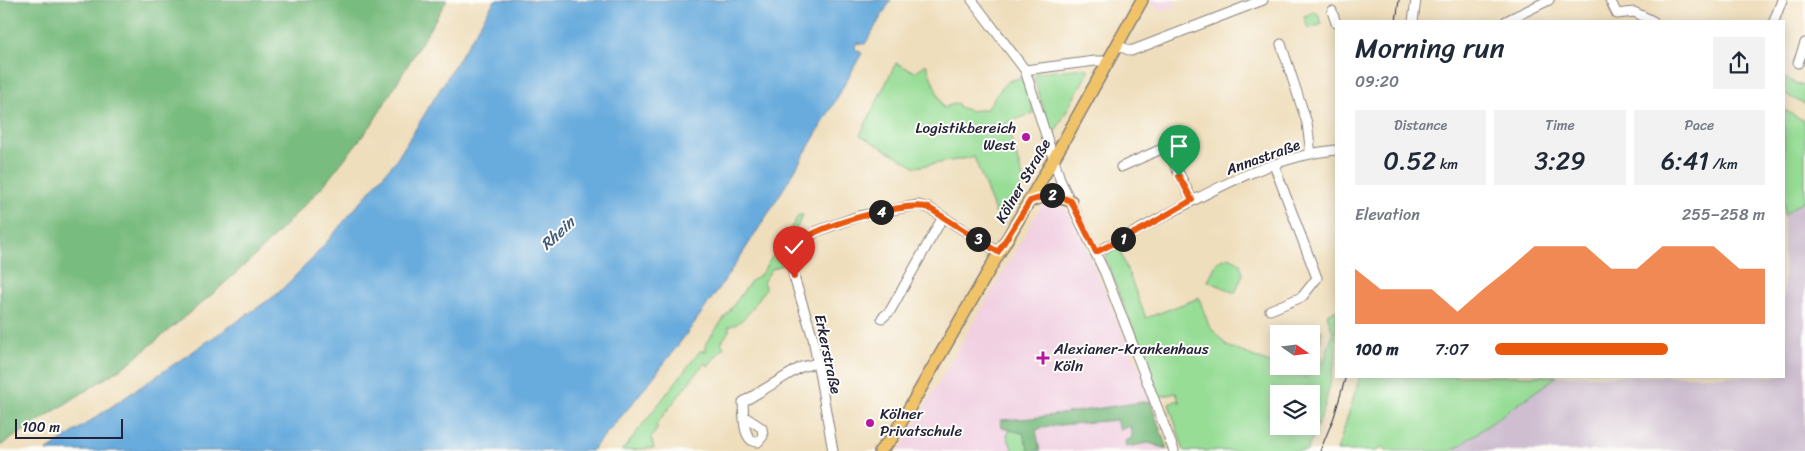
<!DOCTYPE html>
<html lang="en">
<head>
<meta charset="utf-8">
<style>
	:root { --surface:#fff; --page:#f2f2f3; --text:#1f2937; --muted:#747a83; --accent:#ea580c }
	body { margin:0; font-family:Sriracha,sans-serif; background:var(--page); color:var(--text); height:100vh; display:flex; flex-direction:column; font-size:19px; white-space:nowrap }
	* { box-sizing:border-box; margin:0 }
	p { font-size:16px; color:var(--muted) }
	.icon { flex:none; width:28px; height:28px; fill:none; stroke:currentColor; stroke-width:2; stroke-linecap:round; stroke-linejoin:round }
	.map { position:relative; flex:1; overflow:hidden }
	.drawer { position:absolute; left:1335px; top:20px; width:450px; height:358px; display:flex; flex-direction:column; background:var(--surface); border-radius:0px; box-shadow:0 2px 12px #0003 }
	.drawer>* { flex:none }
	.needle { width:32px; rotate:104deg }
	.fabs { position:absolute; left:1270px; top:325px; display:grid; gap:10px }
	.fabs a { display:grid; place-items:center; width:50px; height:50px; border-radius:0px; background:var(--surface); box-shadow:0 2px 12px #0003; font-size:25px }
	.scale { position:absolute; left:15px; bottom:12px; width:108px; box-sizing:border-box; padding-left:5px; border:2px solid #22223b; border-top:0; font-size:14px; line-height:18px; white-space:nowrap; color:#22223b; -webkit-text-stroke:4px #fdfcf7; paint-order:stroke }
	.pin { position:absolute; display:grid; place-items:center; width:42px; height:42px; color:#fff; margin:-51px -21px; border-radius:50% 50% 50% 0; rotate:-45deg; box-shadow:0 0 5px #0007 }
	.pin .icon { rotate:45deg }
	.km { position:absolute; width:25px; height:25px; margin:-12px; border-radius:50%; background:#222; color:#fff; font-size:14px; line-height:25px; text-align:center }
	.round { display:grid; place-items:center; flex:none; width:52px; height:52px; border-radius:0px; background:var(--page) }
	.head { display:flex; align-items:center; justify-content:space-between; height:85px; padding:0 20px }
	h1 { font-size:28px; font-weight:600; line-height:38px }
	.stats { display:grid; grid-template-columns:repeat(3,1fr); gap:8px; height:85px; padding:5px 20px }
	.stats div { display:grid; align-content:center; border-radius:0px; background:var(--page); text-align:center }
	.stats b { font-size:25px; font-weight:600 }
	.stats small { font-size:14px; font-weight:400 }
	.stats p { font-size:14px }
	.chart { height:140px; padding:10px 20px }
	.chart p { display:flex; justify-content:space-between }
	.chart svg { width:100%; height:90px; margin-top:5px; fill:var(--accent); opacity:.7 }
	ul { padding:0 20px; list-style:none; font-size:16px }
	li { display:grid; grid-template-columns:80px 60px 1fr; align-items:center; height:38px }
	li i { height:12px; border-radius:6px; background:var(--accent) }
	.map>svg:first-child { display:block }
</style>
</head>
<body>
<div class="map">
<svg width="1805" height="451" viewBox="0 0 1805 451">
	<rect width="100%" height="100%" fill="#fdfcf7"/>
	<filter id="ink" filterUnits="userSpaceOnUse"><feTurbulence type="fractalNoise" baseFrequency=".02" numOctaves="2"/><feDisplacementMap in="SourceGraphic" scale="10" xChannelSelector="R" yChannelSelector="G"/><feConvolveMatrix kernelMatrix="1 2 1 2 8 2 1 2 1" color-interpolation-filters="sRGB"/></filter>
	<filter id="wash" filterUnits="userSpaceOnUse"><feTurbulence type="fractalNoise" baseFrequency=".0096" numOctaves="4" result="noise"/><feDisplacementMap in="SourceGraphic" scale="20" xChannelSelector="R" yChannelSelector="G"/><feGaussianBlur stdDeviation="1.12" result="paint"/><feColorMatrix in="noise" values="0 0 0 0 0 0 0 0 0 0 0 0 0 0 0 0 0 1.4 0 .05"/><feComposite in="paint" operator="in"/></filter>
	<g filter="url(#wash)">
		<rect width="100%" height="100%" fill="#efdebc"/>
		<path fill="#f1d0e2" d="M 1153,0 L 1173,0 L 1178,5 L 1163,12 L 1151,4 Z
			M 1052,201 L 1063,204 L 1066,208 L 1085,246 L 1152,397 L 1167,451 L 899,451 L 1041,207 L 1045,202 Z"/>
		<path fill="#cebed0" d="M 1805,199 L 1805,451 L 1452,451 L 1557,376 L 1784,376 L 1784,215 Z"/>
		<path fill="#97dd96" stroke="#5c8068" fill-rule="evenodd" d="M 1315,12 L 1319,15 L 1322,24 L 1308,29 L 1304,16 Z
			M 896,63 L 915,72 L 926,64 L 943,108 L 957,103 L 959,107 L 971,111 L 986,109 L 1003,86 L 1009,81 L 1019,78 L 1022,79 L 1034,113 L 1006,123 L 1025,184 L 1001,227 L 974,157 L 916,167 L 860,135 Z
			M 1084,68 L 1089,70 L 1059,125 L 1054,133 L 1051,132 L 1034,78 L 1037,73 Z
			M 1784,78 L 1805,87 L 1805,105 L 1784,93 Z
			M 1784,110 L 1805,121 L 1805,199 L 1784,215 Z
			M 799,215 L 803,215 L 791,240 L 784,264 L 772,269 L 763,282 L 766,288 C 757,300 745,325 729,326 L 729,331 L 721,343 L 724,347 L 708,366 L 704,363 L 656,425 L 658,428 L 651,438 L 654,448 L 622,451 L 700,351 L 706,351 L 706,343 L 751,281 L 761,274 Z
			M 1118,246 L 1146,318 L 1199,298 L 1209,326 L 1227,346 L 1305,377 L 1315,370 L 1301,366 L 1311,366 L 1311,334 L 1322,330 L 1321,341 L 1317,348 L 1322,357 L 1323,365 L 1333,333 L 1327,314 L 1336,310 L 1336,357 L 1324,409 L 1307,451 L 1184,451 L 1169,404 L 1178,400 L 1180,403 L 1176,393 L 1160,397 L 1106,260 L 1107,252 ZM 1279,394 L 1311,394 L 1311,426 L 1279,426 Z
			M 1229,257 L 1239,262 L 1243,274 L 1235,293 L 1208,281 L 1217,262 Z
			M 1360,376 L 1557,376 L 1452,451 L 1387,451 L 1383,446 L 1377,451 L 1337,451 Z
			M 1010,430 L 1023,433 L 1029,451 L 1013,451 L 1007,436 Z"/>
		<path fill="#79bc7f" stroke="#4e6f5d" d="M 0,0 L 447,0 L 372,124 L 323,186 L 259,252 L 216,291 L 129,363 L 0,446 Z
			M 1150,401 L 1167,449 L 1149,443 L 1126,447 L 1125,441 L 1132,438 L 1130,426 L 1120,430 L 1116,420 L 1049,426 L 1036,430 L 1040,451 L 1029,451 L 1023,433 L 1002,428 L 1001,420 L 1032,418 Z"/>
		<path fill="#68abdd" stroke="#45668c" d="M 495,0 L 891,0 L 865,44 L 856,43 L 855,49 L 862,53 C 785,193 699,332 591,451 L 46,451 L 276,295 L 313,258 L 397,159 Z"/>
	</g>
	<g filter="url(#ink)">
		<g fill="none" stroke-linecap="round" stroke-linejoin="round">
			<defs>
				<path id="minor" d="M 972,0 L 1025,70 L 1061,182 L 1105,273 L 1174,451
					M 1610,0 L 1617,14 L 1634,12 L 1653,21
					M 1332,11 L 1336,23
					M 1413,21 L 1416,0
					M 1506,21 L 1549,0
					M 1774,21 L 1782,0
					M 1281,44 L 1307,123 L 1311,154
					M 1117,45 L 1131,51 L 1263,0
					M 1798,63 L 1805,43
					M 1025,70 L 1095,61 L 1108,61
					M 1166,147 L 1176,143
					M 1121,167 L 1166,147 L 1192,200
					M 1096,252 C 1171,216 1252,158 1336,150
					M 1270,310 L 1302,297 L 1317,278 L 1274,165
					M 882,318 L 890,311 L 943,217
					M 745,417 L 762,428 L 763,436 L 758,442 C 742,442 744,415 743,402 L 801,367 L 817,363
					M 833,451 L 813,338 L 794,277 L 792,264 L 797,250 L 815,232 L 859,216 L 918,205 L 929,208 L 998,252"/>
				<path id="major" d="M 1030,201 L 1048,195 L 1071,201
					M 880,451 L 892,438 L 1065,139 L 1142,0"/>
			</defs>
			<use href="#minor" stroke="#88807c" stroke-width="11"/>
			<use href="#major" stroke="#88807c" stroke-width="14"/>
			<use href="#minor" stroke="#fff" stroke-width="9"/>
			<use href="#major" stroke="#f0c369" stroke-width="11"/>
			<path stroke="#22223b" stroke-width="1" d="M 1396,21 L 1399,0
				M 1320,451 L 1334,417 L 1346,376"/>
		</g>
	</g>
	<g fill="none" stroke-linecap="round" stroke-linejoin="round" filter="url(#ink)">
		<defs>
			<path id="route" d="M 794,277 C 792,262 794,249 806,238 C 821,225 911,200 929,208 L 998,252 L 1030,201 C 1046,195 1054,194 1071,201 L 1096,252 L 1144,228 L 1192,200 L 1179,176"/>
		</defs>
		<use href="#route" stroke="#fff" stroke-width="10"/>
		<use href="#route" stroke="#ea580c" stroke-width="6"/>
	</g>
	<g fill="#b5179e" stroke="#fdfcf7" stroke-width="2">
		<circle cx="1026" cy="137" r="5"/>
		<path d="M1040.5 350.5h5v5h5v5h-5v5h-5v-5h-5v-5h5z"/>
		<circle cx="870" cy="423" r="5"/>
	</g>
	<g text-anchor="middle" stroke-width="4" stroke-linejoin="round" paint-order="stroke">
		<g font-size="15" fill="#22223b" stroke="#fdfcf7" text-anchor="start">
			<text x="1016" y="133" text-anchor="end">Logistikbereich<tspan x="1016" dy="17">West</tspan></text>
			<text x="1054" y="354">Alexianer-Krankenhaus<tspan x="1054" dy="17">Köln</tspan></text>
			<text x="880" y="419">Kölner<tspan x="880" dy="17">Privatschule</tspan></text>
		</g>
		<g font-size="15" fill="#22223b" stroke="#fdfcf7">
			<text transform="translate(1263 157) rotate(-20)" y="5">Annastraße</text>
			<text transform="translate(1023 181) rotate(-60)" y="5">Kölner Straße</text>
			<text transform="translate(828 354) rotate(78)" y="5">Erkerstraße</text>
		</g>
		<g font-size="16" font-style="italic" fill="#3e597c" stroke="#fdfcf7">
			<text transform="translate(557 233) rotate(-43)" y="6">Rhein</text>
		</g>
	</g>
</svg>
<div class="fabs">
<a><svg class="needle" viewBox="-14 -14 28 28"><path d="M0-13l5 13h-10z" fill="#e53935"/><path d="M0 13l5-13h-10z" fill="#747a83"/></svg></a>
<a><svg class="icon" aria-label="layers" viewBox="0 0 24 24"><path d="M12 4l9 5-9 5-9-5zM3 14l9 5 9-5"/></svg></a>
</div>
<div class="scale">100 m</div>
<div class="pin" style="left:1179px;top:176px;background:#1e9e55"><svg class="icon" aria-label="arrive" viewBox="0 0 24 24"><path d="M6 21V4h12l-3 4 3 4H6"/></svg></div>
<div class="pin" style="left:794px;top:277px;background:#d93025"><svg class="icon" aria-label="check" viewBox="0 0 24 24"><path d="M5 12l5 5 9-10"/></svg></div>
<b class="km" style="left:1123px;top:239px">1</b>
<b class="km" style="left:1052px;top:195px">2</b>
<b class="km" style="left:978px;top:239px">3</b>
<b class="km" style="left:881px;top:212px">4</b>
<section class="drawer">
<div class="head"><div><h1>Morning run</h1><p>09:20</p></div><a class="round"><svg class="icon" aria-label="share" viewBox="0 0 24 24"><path d="M12 15V3M7 8l5-5 5 5M5 13v7h14v-7"/></svg></a></div>
<div class="stats">
<div><p>Distance</p><b>0.52<small> km</small></b></div>
<div><p>Time</p><b>3:29</b></div>
<div><p>Pace</p><b>6:41<small> /km</small></b></div>
</div>
<div class="chart"><p><span>Elevation</span>255–258 m</p>
<svg viewBox="0 0 160 44" preserveAspectRatio="none"><path d="M0 44V17L10 27L20 27L30 27L40 38L50 27L60 17L70 6L80 6L90 6L100 17L110 17L120 6L130 6L140 6L150 17L160 17V44z"/></svg>
</div>
<ul>
<li><b>100 m</b>7:07<i style="width:64%"></i></li>
</ul>
</section>
</div>
</body>
</html>
